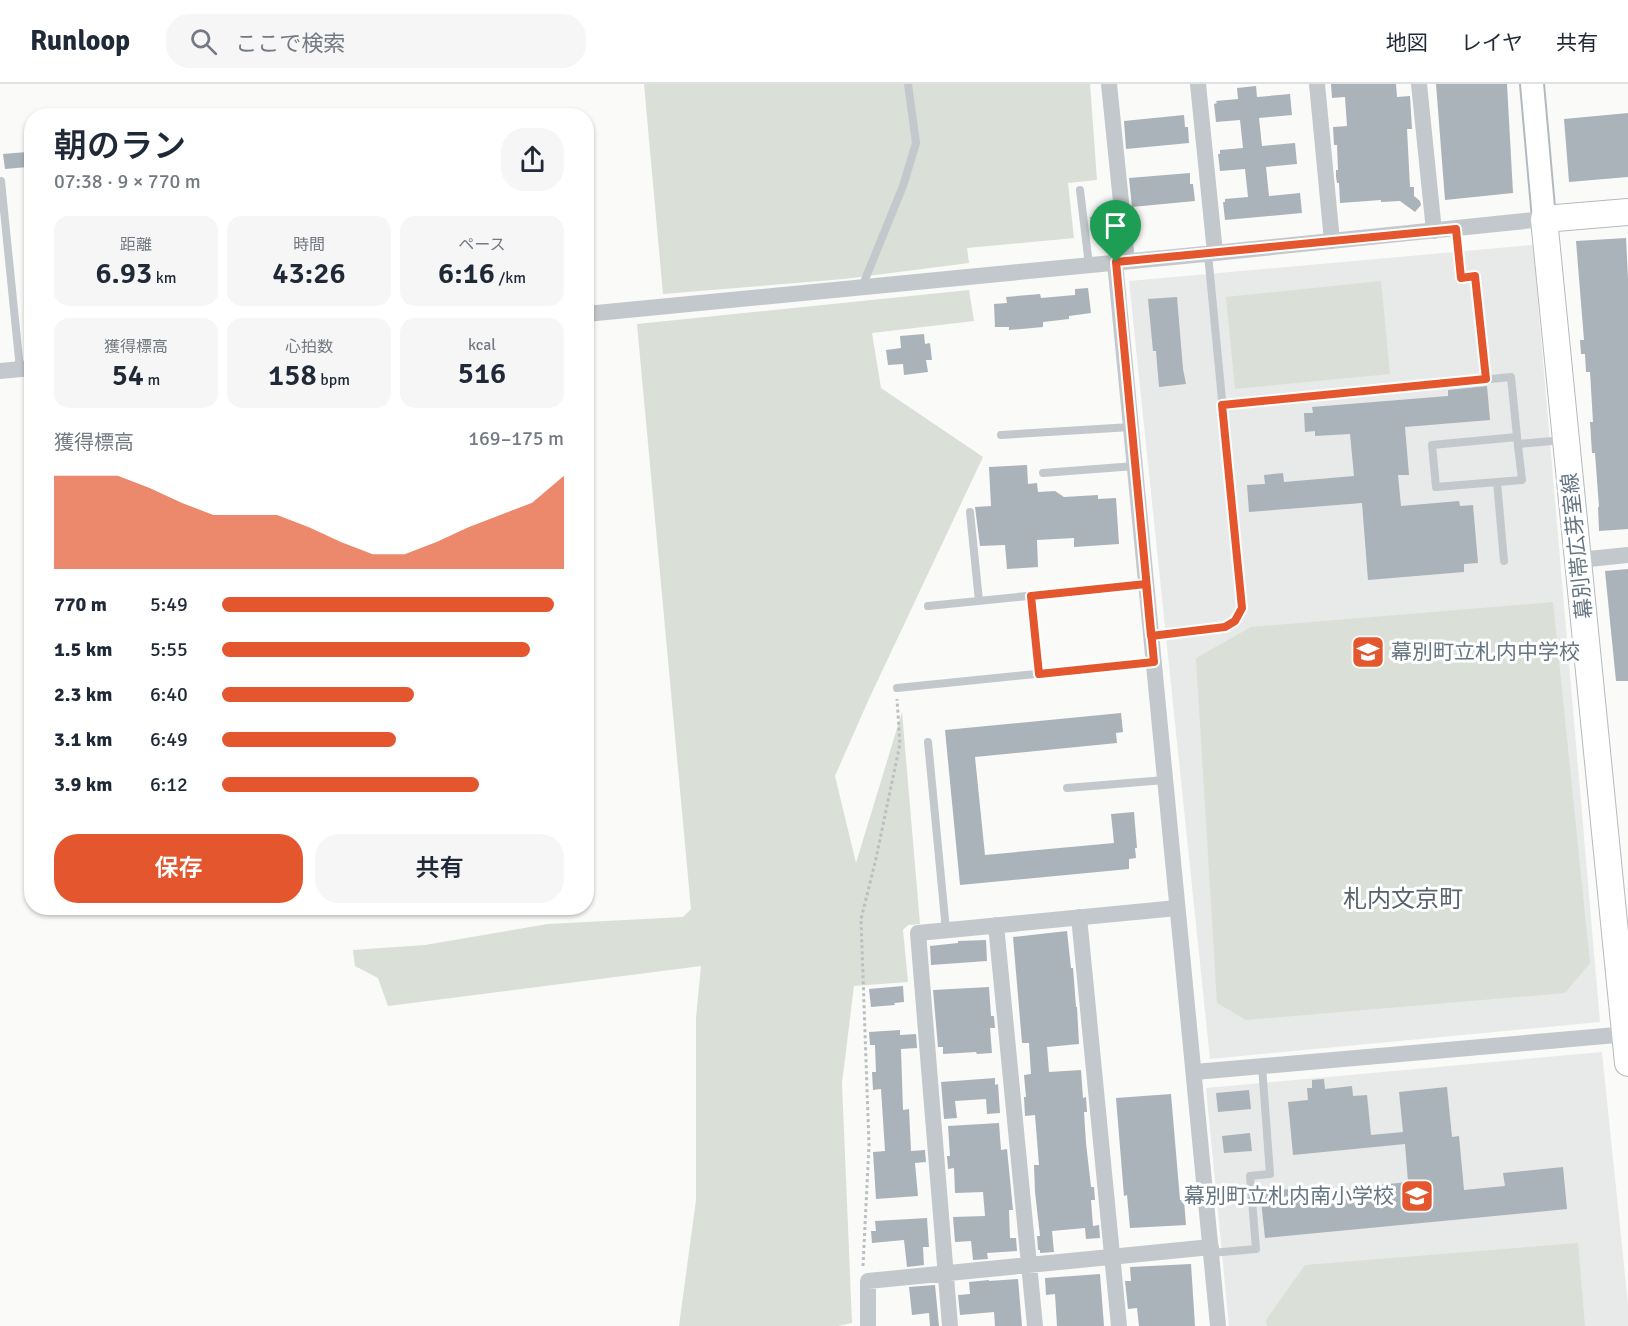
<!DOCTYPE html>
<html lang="ja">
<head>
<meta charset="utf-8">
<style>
	:root { --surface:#fff; --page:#f6f6f7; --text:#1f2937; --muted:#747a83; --line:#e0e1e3; --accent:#e4572e }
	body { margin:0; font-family:Signika,"Noto Sans JP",sans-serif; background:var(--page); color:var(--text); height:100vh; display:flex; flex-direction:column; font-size:22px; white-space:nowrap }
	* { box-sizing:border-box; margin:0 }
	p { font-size:20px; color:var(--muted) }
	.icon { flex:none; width:33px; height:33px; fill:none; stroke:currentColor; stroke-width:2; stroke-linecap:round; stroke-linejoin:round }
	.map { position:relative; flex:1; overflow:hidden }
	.side { position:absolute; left:24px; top:24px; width:570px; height:807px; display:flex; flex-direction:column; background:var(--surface); border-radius:24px; box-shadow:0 2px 4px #0004 }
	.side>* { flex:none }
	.pin { position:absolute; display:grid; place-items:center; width:51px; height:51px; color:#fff; margin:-62px -26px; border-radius:50% 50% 50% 0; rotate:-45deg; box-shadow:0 0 6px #0007 }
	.pin .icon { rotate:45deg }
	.round { display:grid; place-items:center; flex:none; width:63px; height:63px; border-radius:24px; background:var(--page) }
	.headline { display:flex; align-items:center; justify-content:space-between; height:102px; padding:0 30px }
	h1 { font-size:33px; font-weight:600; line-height:45px }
	.figures { display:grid; grid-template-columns:repeat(3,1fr); gap:9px; height:102px; padding:6px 30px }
	.figures div { display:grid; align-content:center; border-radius:15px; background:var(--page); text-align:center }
	.figures b { font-size:30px; font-weight:600 }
	.figures small { font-size:16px; font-weight:400 }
	.figures p { font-size:16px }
	.chart { height:168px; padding:12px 30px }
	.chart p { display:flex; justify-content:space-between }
	.chart svg { width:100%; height:108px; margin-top:6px; fill:var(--accent); opacity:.7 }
	.action { display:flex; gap:12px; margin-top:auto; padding:12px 30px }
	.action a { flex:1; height:69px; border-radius:24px; background:var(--accent); color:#fff; font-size:24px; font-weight:600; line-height:69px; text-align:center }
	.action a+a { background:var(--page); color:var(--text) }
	ul { padding:0 30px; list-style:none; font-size:20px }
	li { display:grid; grid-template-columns:96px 72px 1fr; align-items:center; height:45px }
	li i { height:15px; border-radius:8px; background:var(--accent) }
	header { display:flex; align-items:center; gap:36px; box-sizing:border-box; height:84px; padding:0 30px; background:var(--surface); border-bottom:2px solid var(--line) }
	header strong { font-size:28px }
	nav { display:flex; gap:33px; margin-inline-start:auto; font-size:21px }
	.search { width:420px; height:54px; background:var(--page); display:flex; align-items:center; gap:15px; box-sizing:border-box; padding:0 21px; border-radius:24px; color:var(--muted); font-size:22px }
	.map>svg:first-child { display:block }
</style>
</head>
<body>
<header>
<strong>Runloop</strong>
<div class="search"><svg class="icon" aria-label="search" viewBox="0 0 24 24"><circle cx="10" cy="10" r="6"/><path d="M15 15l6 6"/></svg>ここで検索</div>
<nav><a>地図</a><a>レイヤ</a><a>共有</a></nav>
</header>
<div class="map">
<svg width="1628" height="1242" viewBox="0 0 1628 1242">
	<rect width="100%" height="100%" fill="#fafaf8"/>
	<path fill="#e8e9e9" d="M 1533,161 L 1600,938 L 1210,975 L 1129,197 Z
		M 1602,968 L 1628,1220 L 1628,1242 L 1229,1242 L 1206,1004 Z"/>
	<path fill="#dadfd7" d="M 644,0 L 1090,0 L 1097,96 L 1068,99 L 1074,154 L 967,164 L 969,179 L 844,195 L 663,210 Z
		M 1381,197 L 1390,290 L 1235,305 L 1226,213 Z
		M 969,206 L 974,237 L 872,249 L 881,304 L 983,373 L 868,617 L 835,692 L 856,779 L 902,628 L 920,840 L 908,841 L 903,846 L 908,898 L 854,902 L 842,999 L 852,1239 L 838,1242 L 679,1242 L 696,1116 L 696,934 L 701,882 L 388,922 L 378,894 L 355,882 L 353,866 L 425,861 L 548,840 L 683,833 L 691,825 L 637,240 Z
		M 1553,518 L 1590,879 L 1565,909 L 1246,936 L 1217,919 L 1196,574 L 1251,543 Z
		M 1578,1159 L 1585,1242 L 1267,1242 L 1266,1236 L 1305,1181 Z"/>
	<path fill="#aab3b9" d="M 1331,0 L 1396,0 L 1397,13 L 1410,12 L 1412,45 L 1407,45 L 1410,103 L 1414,103 L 1414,112 L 1420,117 L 1421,121 L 1415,128 L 1400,117 L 1381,118 L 1381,116 L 1340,119 L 1339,99 L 1337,99 L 1336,93 L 1336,86 L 1338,86 L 1337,61 L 1334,61 L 1333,43 L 1347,42 L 1345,13 L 1332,14 Z
		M 1436,0 L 1507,0 L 1513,109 L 1445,116 Z
		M 1256,2 L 1257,13 L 1290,10 L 1292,31 L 1259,34 L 1262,62 L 1295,59 L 1297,80 L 1266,83 L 1269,112 L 1300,109 L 1302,129 L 1225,136 L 1223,118 L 1225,118 L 1225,115 L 1248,113 L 1245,85 L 1220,87 L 1218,70 L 1220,70 L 1220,66 L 1243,64 L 1240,36 L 1216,38 L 1214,20 L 1217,19 L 1216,17 L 1238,15 L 1237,4 Z
		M 1628,29 L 1628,93 L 1569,98 L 1564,35 Z
		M 1184,31 L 1185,43 L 1188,43 L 1189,59 L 1126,65 L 1124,37 Z
		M 27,68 L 28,83 L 5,85 L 3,70 Z
		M 1190,89 L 1190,100 L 1193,100 L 1195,117 L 1132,123 L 1129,94 Z
		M 1103,132 L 1105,153 L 1093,155 L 1090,133 Z
		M 1626,154 L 1628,195 L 1628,445 L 1599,447 L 1598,423 L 1599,423 L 1595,369 L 1592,369 L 1590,338 L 1593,338 L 1590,288 L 1586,288 L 1585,270 L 1581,270 L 1580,256 L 1584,256 L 1576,157 Z
		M 1088,204 L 1091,229 L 1069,232 L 1069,235 L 1043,238 L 1043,243 L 1009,246 L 1009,243 L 995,243 L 994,220 L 1007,219 L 1006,213 L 1040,210 L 1041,214 L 1075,211 L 1075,205 Z
		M 1177,213 L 1183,285 L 1186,300 L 1159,303 L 1156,267 L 1153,267 L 1148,215 Z
		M 924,250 L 925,260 L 930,259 L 932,276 L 926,276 L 928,288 L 904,291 L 903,280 L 888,281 L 886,266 L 901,264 L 900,252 Z
		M 1487,302 L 1490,336 L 1405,343 L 1409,391 L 1398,391 L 1401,422 L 1459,417 L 1460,422 L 1473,421 L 1478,479 L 1464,480 L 1464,488 L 1368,496 L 1362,419 L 1249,428 L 1247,401 L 1265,400 L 1264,391 L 1283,389 L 1284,398 L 1354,392 L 1350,350 L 1315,352 L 1315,347 L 1305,348 L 1304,329 L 1313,329 L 1312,323 L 1448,312 L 1448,306 Z
		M 1027,381 L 1028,400 L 1037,399 L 1038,408 L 1055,407 L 1064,413 L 1098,411 L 1098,415 L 1116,414 L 1119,460 L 1074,463 L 1074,454 L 1037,456 L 1038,483 L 1007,485 L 1005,461 L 980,462 L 975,423 L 991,422 L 989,383 Z
		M 1628,485 L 1628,597 L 1616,597 L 1605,487 Z
		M 1121,629 L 1123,648 L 1116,649 L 1117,659 L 975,673 L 985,771 L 1114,759 L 1111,730 L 1134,728 L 1137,764 L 1135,764 L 1136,774 L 1129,775 L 1129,785 L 960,801 L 945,646 Z
		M 1067,847 L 1071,884 L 1073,884 L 1076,923 L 1077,923 L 1079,960 L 1047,963 L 1049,988 L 1081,986 L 1083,1014 L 1086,1013 L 1087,1028 L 1084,1028 L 1086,1059 L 1091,1103 L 1094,1103 L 1095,1116 L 1091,1116 L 1093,1142 L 1099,1141 L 1100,1154 L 1086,1155 L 1085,1144 L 1052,1147 L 1054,1168 L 1040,1169 L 1040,1166 L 1038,1166 L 1037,1152 L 1040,1152 L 1035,1108 L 1034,1081 L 1039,1081 L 1035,1031 L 1025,1032 L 1024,1013 L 1026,1013 L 1024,991 L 1031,990 L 1029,959 L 1022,959 L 1013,853 Z
		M 986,856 L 987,877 L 931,881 L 930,862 L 958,859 L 958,857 Z
		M 903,902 L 904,918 L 894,919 L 895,921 L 871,923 L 869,905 Z
		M 989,903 L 991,932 L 994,932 L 995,944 L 990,944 L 992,969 L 977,970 L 976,968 L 943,970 L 943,963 L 938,963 L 933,906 Z
		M 900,946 L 900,951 L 916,950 L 917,964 L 901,965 L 903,1026 L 909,1025 L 911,1067 L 925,1066 L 926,1078 L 915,1079 L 918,1112 L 876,1115 L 873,1068 L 885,1067 L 881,1005 L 873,1006 L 872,988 L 876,988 L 875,961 L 870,961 L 869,948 Z
		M 995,994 L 995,1001 L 998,1000 L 1000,1029 L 987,1030 L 986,1015 L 955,1017 L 957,1034 L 944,1035 L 941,998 Z
		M 1324,995 L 1325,1005 L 1352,1002 L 1353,1012 L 1367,1011 L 1371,1051 L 1403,1048 L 1399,1008 L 1447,1003 L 1452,1053 L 1459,1052 L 1464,1106 L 1505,1102 L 1503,1089 L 1563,1083 L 1567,1125 L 1265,1154 L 1260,1108 L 1299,1104 L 1300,1109 L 1408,1098 L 1405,1060 L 1293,1071 L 1288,1018 L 1308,1016 L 1307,1004 L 1312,1004 L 1312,996 Z
		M 1249,1006 L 1251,1025 L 1218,1028 L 1216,1009 Z
		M 1171,1010 L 1180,1116 L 1184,1116 L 1186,1141 L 1130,1144 L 1127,1111 L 1124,1112 L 1116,1014 Z
		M 999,1039 L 1001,1066 L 1007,1065 L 1013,1126 L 1009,1126 L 1010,1154 L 1016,1154 L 1017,1167 L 987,1169 L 988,1175 L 973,1176 L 971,1157 L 955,1158 L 953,1133 L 985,1132 L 983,1108 L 955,1109 L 954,1084 L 948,1085 L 947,1072 L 950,1072 L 948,1042 Z
		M 1250,1049 L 1252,1067 L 1224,1069 L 1222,1052 Z
		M 927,1134 L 929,1163 L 923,1163 L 924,1181 L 907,1183 L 904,1156 L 872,1159 L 871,1147 L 876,1147 L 875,1137 Z
		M 1191,1180 L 1195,1242 L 1139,1242 L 1137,1224 L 1128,1225 L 1125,1197 L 1131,1197 L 1130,1183 Z
		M 1100,1190 L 1104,1242 L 1057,1242 L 1055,1210 L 1046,1211 L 1045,1194 Z
		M 1018,1195 L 1022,1242 L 995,1242 L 994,1228 L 960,1231 L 958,1211 L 970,1210 L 969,1198 L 989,1196 L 989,1197 Z
		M 935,1201 L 939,1242 L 930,1242 L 929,1229 L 912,1231 L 909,1203 Z"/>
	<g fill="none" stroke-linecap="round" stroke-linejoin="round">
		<defs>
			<path id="secondary" d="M 1532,0 L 1544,135"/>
			<path id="primary" d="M 1628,128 L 1544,135 L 1628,979"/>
		</defs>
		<use href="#secondary" stroke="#b3babf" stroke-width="26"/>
		<use href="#primary" stroke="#b5babe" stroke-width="28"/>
		<path stroke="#bbbfc2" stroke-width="3" stroke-dasharray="3 3" stroke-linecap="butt" d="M 863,1182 L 869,1061 L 861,835 L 875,779 L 900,660 L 897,615"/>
		<path stroke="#c3c8cc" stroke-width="8" d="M 1,97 L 20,285
			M 1080,106 L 1089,181
			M 1456,145 L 1461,194 L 1475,192 L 1486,295
			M 862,203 L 903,102 L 916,59 L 908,0
			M 1223,321 L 1511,293 L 1517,353 L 1522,396 L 1436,403 L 1432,361 L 1517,353
			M 1001,351 L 1131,343
			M 1518,360 L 1564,356
			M 1043,389 L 1135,382
			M 1497,398 L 1504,477
			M 970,428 L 979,517
			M 1031,512 L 1039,590
			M 928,522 L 1146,500
			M 1151,552 L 1225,543 L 1235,537 L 1242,524 L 1208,170
			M 897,604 L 1154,578
			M 928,658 L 946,846
			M 1067,704 L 1165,696
			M 1211,1169 L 1256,1165 L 1250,1092 L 1270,1090 L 1262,982"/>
		<path stroke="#c3c8cc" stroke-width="16" d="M 1109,0 L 1127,177
			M 1198,0 L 1215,169
			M 1317,0 L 1332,157
			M 1419,0 L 1434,147
			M 1115,178 L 1218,1242
			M 586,230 L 1215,169 L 1544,135
			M 0,287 L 32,284
			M 1579,476 L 1628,471
			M 1079,833 L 1119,1242
			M 996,841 L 1035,1242
			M 1195,988 L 1628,950
			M 868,1242 L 868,1197 L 1211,1163
			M 950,1242 L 918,849 L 1177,824"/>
		<use href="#secondary" stroke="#fff" stroke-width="22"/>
		<use href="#primary" stroke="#fff" stroke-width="26"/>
	</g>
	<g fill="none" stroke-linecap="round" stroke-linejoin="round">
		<defs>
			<path id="route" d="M 1116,178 C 1128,312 1141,445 1154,578 L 1039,590 L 1031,512 L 1146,500 L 1151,552 L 1225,543 L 1235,537 L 1242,524 L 1222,321 L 1486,295 L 1475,192 L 1461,194 L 1456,145 L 1116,178"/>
		</defs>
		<use href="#route" stroke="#fff" stroke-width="12"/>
		<use href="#route" stroke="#e4572e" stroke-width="8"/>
	</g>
	<defs>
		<symbol id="school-square" viewBox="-11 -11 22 22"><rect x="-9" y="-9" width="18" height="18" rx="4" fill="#e4572e" stroke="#fff"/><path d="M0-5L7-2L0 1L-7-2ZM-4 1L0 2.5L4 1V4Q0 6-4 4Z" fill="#fff"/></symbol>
	</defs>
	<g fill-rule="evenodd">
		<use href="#school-square" x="1349" y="549" width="38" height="38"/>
		<use href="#school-square" x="1398" y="1093" width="38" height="38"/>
	</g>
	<g text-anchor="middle" stroke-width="6" stroke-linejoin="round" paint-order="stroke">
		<g font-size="21" fill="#657683" stroke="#fff">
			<text transform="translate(1577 462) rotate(-96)" y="7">幕別帯広芽室線</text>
		</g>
		<g font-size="21" fill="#657683" stroke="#fff" text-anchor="start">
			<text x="1391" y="575">幕別町立札内中学校</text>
			<text x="1394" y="1119" text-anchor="end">幕別町立札内南小学校</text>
		</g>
		<g font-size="24" fill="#57646e" stroke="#fff">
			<text x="1403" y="823">札内文京町</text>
		</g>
	</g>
</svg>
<div class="pin" style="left:1116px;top:178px;background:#1e9e55"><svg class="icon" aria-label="arrive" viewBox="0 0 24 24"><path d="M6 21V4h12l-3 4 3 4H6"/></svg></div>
<section class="side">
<div class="headline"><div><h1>朝のラン</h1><p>07:38 · 9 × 770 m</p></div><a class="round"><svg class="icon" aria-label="share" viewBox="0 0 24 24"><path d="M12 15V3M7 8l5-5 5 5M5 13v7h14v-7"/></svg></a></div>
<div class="figures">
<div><p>距離</p><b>6.93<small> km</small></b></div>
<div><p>時間</p><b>43:26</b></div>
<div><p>ペース</p><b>6:16<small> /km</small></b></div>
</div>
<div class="figures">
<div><p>獲得標高</p><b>54<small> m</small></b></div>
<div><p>心拍数</p><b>158<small> bpm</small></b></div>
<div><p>kcal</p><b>516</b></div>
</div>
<div class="chart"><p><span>獲得標高</span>169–175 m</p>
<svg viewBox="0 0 160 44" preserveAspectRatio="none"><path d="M0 44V6L10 6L20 6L30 11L40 17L50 22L60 22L70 22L80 27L90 33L100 38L110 38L120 33L130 27L140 22L150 17L160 6V44z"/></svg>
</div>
<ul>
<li><b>770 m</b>5:49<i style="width:97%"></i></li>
<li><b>1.5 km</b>5:55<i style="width:90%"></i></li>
<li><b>2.3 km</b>6:40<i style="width:56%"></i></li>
<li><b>3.1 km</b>6:49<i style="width:51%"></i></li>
<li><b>3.9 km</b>6:12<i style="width:75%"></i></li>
</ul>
<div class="action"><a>保存</a><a>共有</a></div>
</section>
</div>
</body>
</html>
